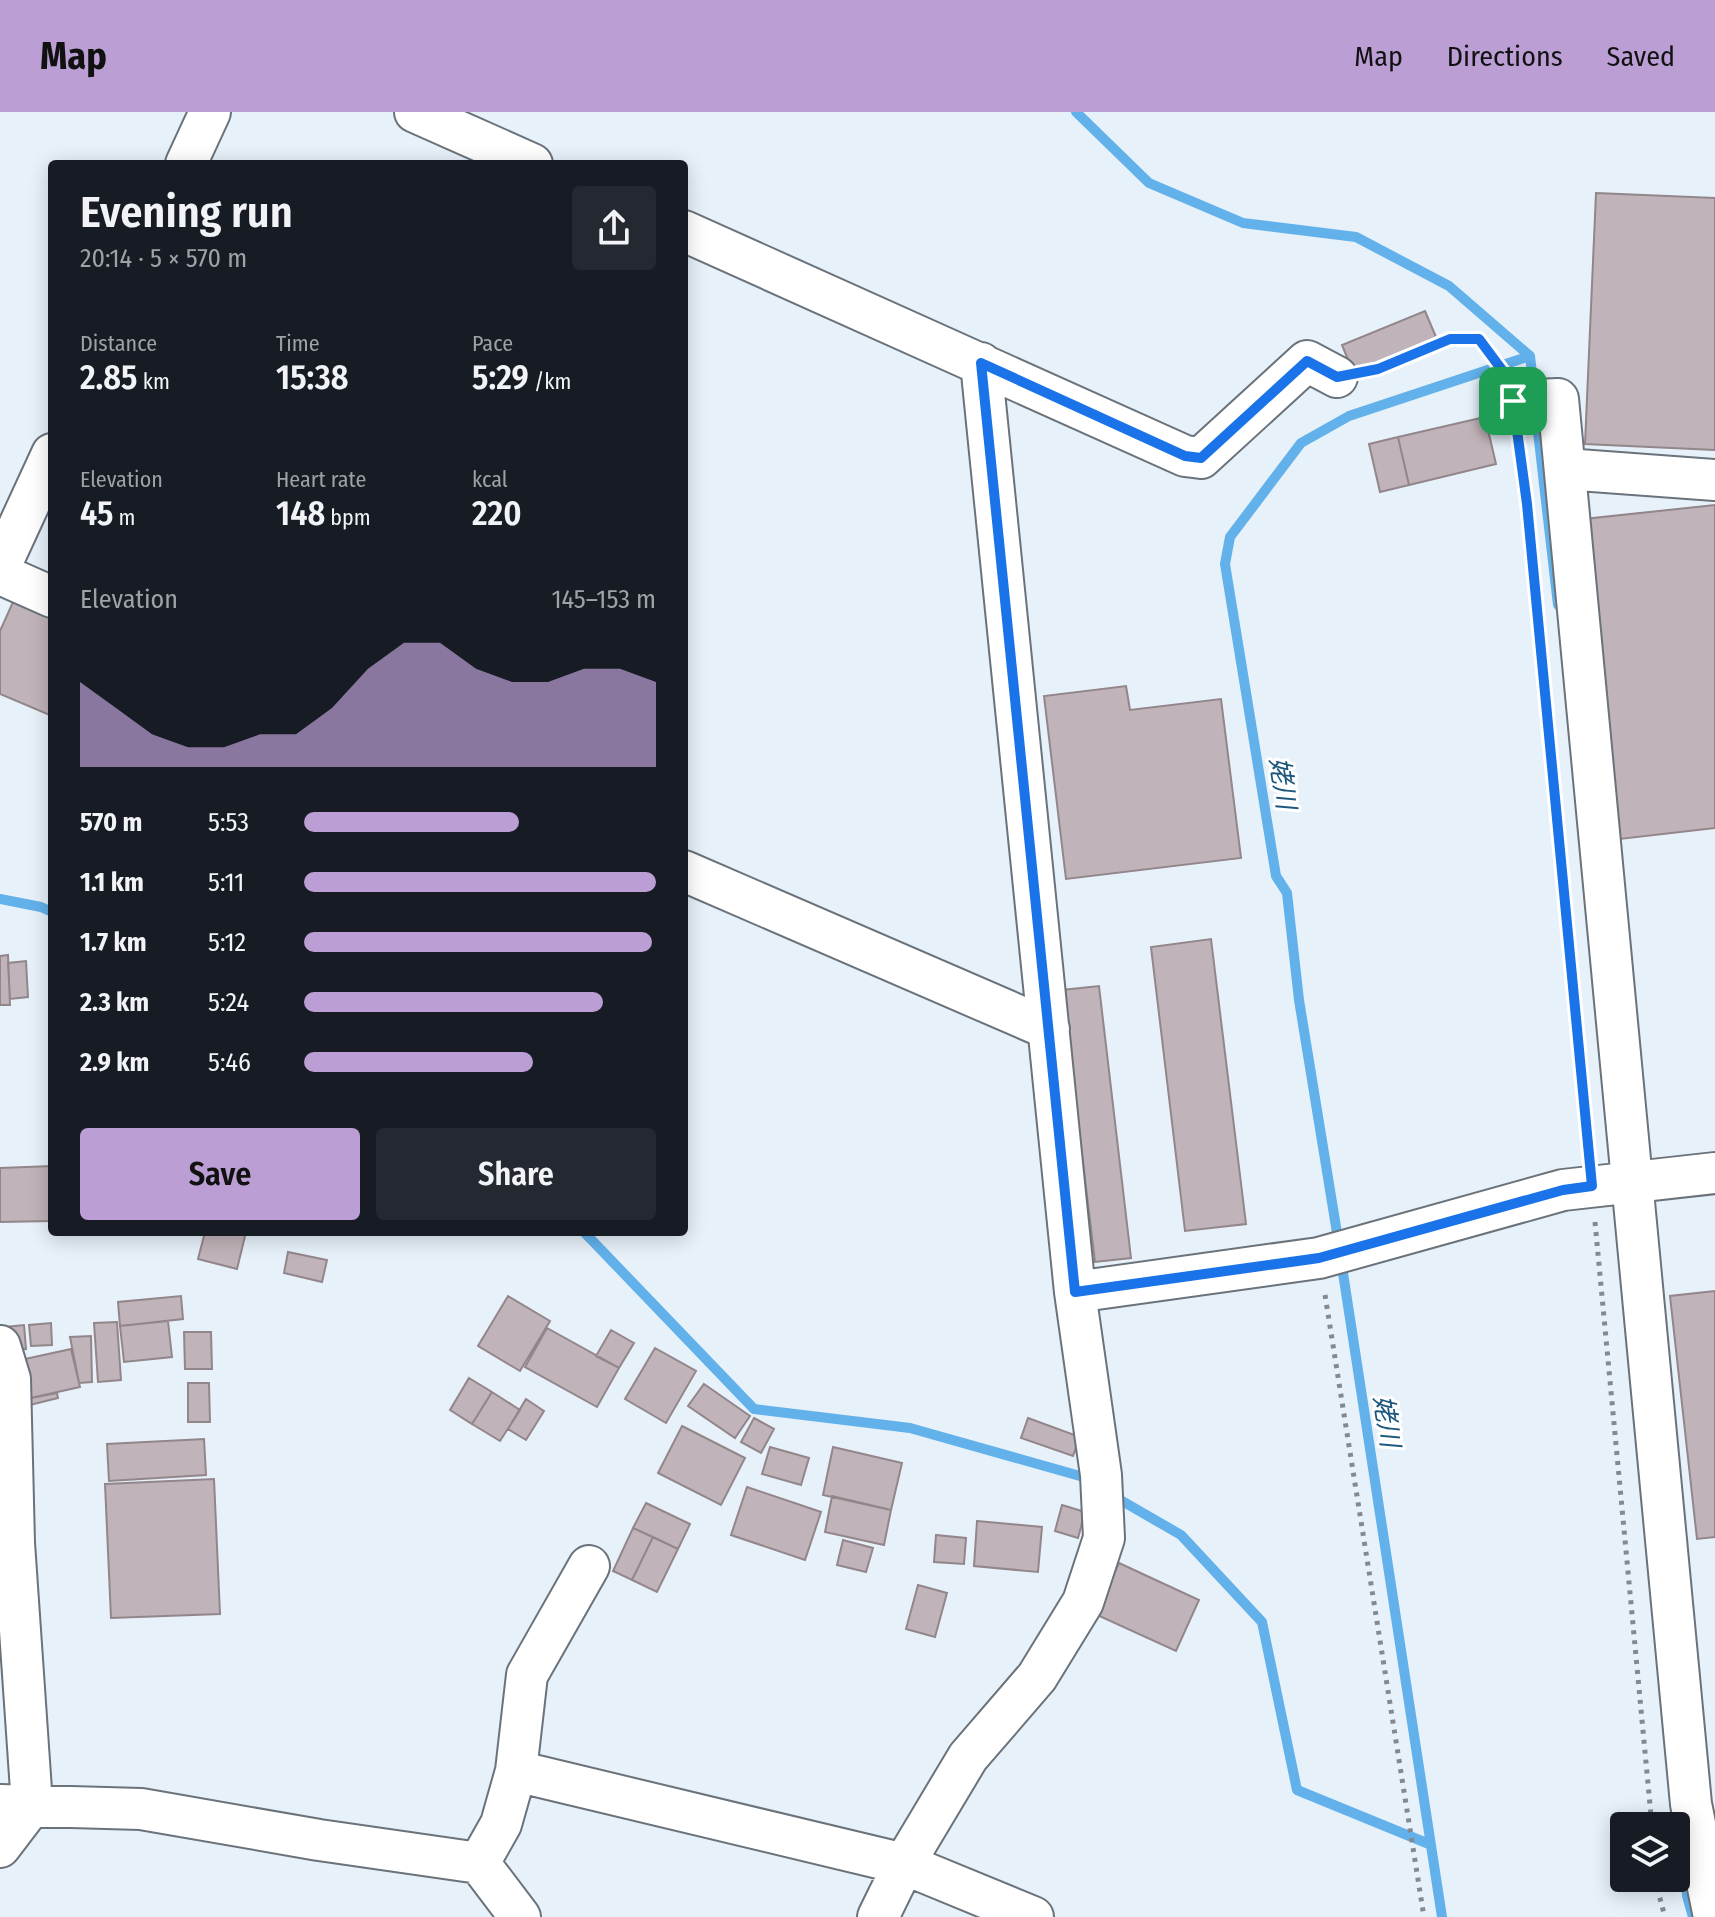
<!DOCTYPE html>
<html lang="en">
<head>
<meta charset="utf-8">
<style>
	:root { --surface:#171b24; --page:#242831; --text:#f1f3f6; --muted:#9ea1a6; --accent:#ba9ed4 }
	body { margin:0; font-family:"Fira Sans Condensed","Noto Sans JP",sans-serif; background:var(--page); color:var(--text); height:100vh; display:flex; flex-direction:column; font-size:30px; white-space:nowrap }
	* { box-sizing:border-box; margin:0 }
	p { font-size:26px; color:var(--muted) }
	.icon { flex:none; width:44px; height:44px; fill:none; stroke:currentColor; stroke-width:2; stroke-linecap:round; stroke-linejoin:round }
	.map { position:relative; flex:1; overflow:hidden }
	.details { position:absolute; left:48px; top:48px; width:640px; height:1076px; display:flex; flex-direction:column; background:var(--surface); border-radius:8px; box-shadow:0 4px 20px #0003 }
	.details>* { flex:none }
	.tools { position:absolute; left:1610px; top:1700px; display:grid; gap:16px }
	.tools a { display:grid; place-items:center; width:80px; height:80px; border-radius:8px; background:var(--surface); box-shadow:0 4px 20px #0003; font-size:40px }
	.pin { position:absolute; display:grid; place-items:center; width:68px; height:68px; color:#fff; margin:-34px; border-radius:16px; box-shadow:0 4px 12px #0006 }
	.round { display:grid; place-items:center; flex:none; width:84px; height:84px; border-radius:8px; background:var(--page) }
	.headline { display:flex; align-items:center; justify-content:space-between; height:136px; padding:0 32px }
	h1 { font-size:44px; font-weight:600; line-height:60px }
	.stats { display:grid; grid-template-columns:repeat(3,1fr); gap:12px; height:136px; padding:8px 32px }
	.stats div { display:grid; align-content:center }
	.stats b { font-size:34px; font-weight:600 }
	.stats small { font-size:22px; font-weight:400 }
	.stats p { font-size:22px }
	.chart { height:224px; padding:16px 32px }
	.chart p { display:flex; justify-content:space-between }
	.chart svg { width:100%; height:144px; margin-top:8px; fill:var(--accent); opacity:.7 }
	.action { display:flex; gap:16px; margin-top:auto; padding:16px 32px }
	.action a { flex:1; height:92px; border-radius:8px; background:var(--accent); color:#111; font-size:32px; font-weight:600; line-height:92px; text-align:center }
	.action a+a { background:var(--page); color:var(--text) }
	ul { padding:0 32px; list-style:none; font-size:26px }
	li { display:grid; grid-template-columns:128px 96px 1fr; align-items:center; height:60px }
	li i { height:20px; border-radius:10px; background:var(--accent) }
	header { display:flex; align-items:center; gap:48px; box-sizing:border-box; height:112px; padding:0 40px; background:var(--accent); color:#111 }
	header strong { font-size:38px }
	nav { display:flex; gap:44px; margin-inline-start:auto; font-size:28px }
	.map>svg:first-child { display:block }
</style>
</head>
<body>
<header>
<strong>Map</strong>
<nav><a>Map</a><a>Directions</a><a>Saved</a></nav>
</header>
<div class="map">
<svg width="1715" height="1805" viewBox="0 0 1715 1805">
	<rect width="100%" height="100%" fill="#e7f1fa"/>
	<g fill="none" stroke-linecap="round" stroke-linejoin="round">
		<path stroke="#62b1ea" stroke-width="10" d="M 1076,0 L 1149,71 L 1243,111 L 1356,125 L 1449,174 L 1530,244
			M 1530,244 L 1534,278
			M 1535,294 L 1558,493
			M 0,787 L 41,795 L 52,800
			M 584,1120 L 754,1297 L 910,1316 L 1080,1364 L 1090,1369
			M 1339,1133 L 1299,888 L 1287,781 L 1276,764 L 1225,452 L 1230,425 L 1301,331 L 1349,304 L 1530,244
			M 1341,1148 L 1442,1805
			M 1110,1382 L 1181,1423 L 1262,1510 L 1297,1678 L 1429,1732
			M 1685,1754 L 1687,1784 L 1693,1805"/>
	</g>
	<path fill="#c0b3b9" stroke="#92868b" stroke-width="2" d="M 1596,81 L 1715,86 L 1715,338 L 1585,332 Z
		M 1425,199 L 1436,225 L 1353,260 L 1342,233 Z
		M 1485,305 L 1496,352 L 1409,373 L 1398,325 Z
		M 1398,325 L 1409,373 L 1380,380 L 1369,332 Z
		M 1715,393 L 1715,716 L 1620,727 L 1584,407 Z
		M 13,490 L 52,507 L 52,604 L 0,582 L 0,519 Z
		M 1126,574 L 1130,598 L 1221,587 L 1241,746 L 1066,767 L 1044,584 Z
		M 1211,827 L 1246,1112 L 1185,1119 L 1151,835 Z
		M 8,843 L 10,893 L 0,893 L 0,844 Z
		M 26,849 L 28,885 L 10,887 L 8,851 Z
		M 1099,874 L 1131,1146 L 1095,1150 L 1062,878 Z
		M 52,1054 L 52,1109 L 0,1110 L 0,1056 Z
		M 205,1120 L 246,1120 L 237,1157 L 198,1147 Z
		M 288,1140 L 327,1148 L 322,1170 L 284,1161 Z
		M 1715,1179 L 1715,1425 L 1697,1427 L 1670,1184 Z
		M 181,1184 L 183,1207 L 120,1214 L 118,1190 Z
		M 508,1184 L 550,1209 L 520,1259 L 478,1234 Z
		M 168,1209 L 172,1245 L 124,1250 L 120,1214 Z
		M 117,1210 L 121,1268 L 98,1270 L 94,1211 Z
		M 51,1211 L 52,1233 L 31,1234 L 29,1213 Z
		M 24,1213 L 26,1237 L 8,1239 L 5,1215 Z
		M 547,1216 L 619,1256 L 597,1295 L 525,1255 Z
		M 611,1218 L 634,1231 L 619,1256 L 596,1244 Z
		M 184,1220 L 211,1220 L 212,1257 L 185,1257 Z
		M 91,1224 L 92,1270 L 79,1271 L 70,1225 Z
		M 655,1236 L 696,1259 L 666,1311 L 625,1287 Z
		M 71,1237 L 80,1275 L 26,1287 L 16,1249 Z
		M 469,1266 L 492,1280 L 472,1312 L 450,1298 Z
		M 188,1271 L 209,1271 L 210,1310 L 188,1310 Z
		M 704,1272 L 750,1304 L 735,1326 L 688,1294 Z
		M 492,1280 L 520,1298 L 500,1329 L 472,1312 Z
		M 57,1281 L 58,1286 L 26,1294 L 26,1287 Z
		M 526,1287 L 544,1299 L 526,1328 L 508,1317 Z
		M 754,1306 L 774,1317 L 761,1341 L 741,1330 Z
		M 1028,1306 L 1080,1325 L 1073,1344 L 1021,1326 Z
		M 682,1314 L 745,1346 L 721,1393 L 658,1361 Z
		M 204,1327 L 206,1363 L 109,1369 L 107,1332 Z
		M 770,1335 L 809,1346 L 801,1373 L 762,1362 Z
		M 833,1335 L 902,1351 L 891,1398 L 823,1383 Z
		M 214,1367 L 220,1502 L 111,1506 L 105,1372 Z
		M 747,1375 L 821,1400 L 805,1448 L 731,1423 Z
		M 832,1384 L 891,1398 L 884,1433 L 825,1420 Z
		M 646,1391 L 690,1412 L 678,1437 L 633,1416 Z
		M 1062,1393 L 1085,1400 L 1078,1426 L 1055,1419 Z
		M 977,1409 L 1042,1415 L 1038,1460 L 974,1454 Z
		M 633,1416 L 653,1425 L 632,1468 L 613,1459 Z
		M 936,1423 L 966,1426 L 964,1452 L 934,1450 Z
		M 653,1425 L 678,1437 L 657,1480 L 632,1468 Z
		M 843,1428 L 873,1436 L 866,1460 L 837,1453 Z
		M 1119,1451 L 1199,1488 L 1176,1539 L 1095,1502 Z
		M 918,1473 L 947,1481 L 935,1525 L 906,1517 Z"/>
	<g fill="none" stroke-linecap="round" stroke-linejoin="round">
		<defs>
			<path id="minor" d="M 415,0 L 532,52
				M 186,52 L 210,0
				M 684,119 L 1185,344 L 1201,346 L 1307,249 L 1337,265
				M 1513,289 L 1558,287 L 1691,1692 L 1714,1805
				M 1565,357 L 1715,368
				M 0,455 L 52,342
				M 0,462 L 52,485
				M 684,759 L 1049,917
				M 1075,1180 L 1319,1146 L 1563,1078 L 1715,1061
				M 0,1234 L 10,1267 L 14,1431 L 32,1693 L 0,1735
				M 516,1659 L 527,1563 L 589,1454
				M 0,1693 L 141,1697 L 319,1728 L 479,1751 L 520,1805
				M 479,1751 L 501,1712 L 516,1659 L 904,1752 L 1033,1805
				M 878,1805 L 904,1752 L 968,1645 L 1037,1565 L 1083,1490 L 1104,1426 L 1101,1363 L 1075,1180 L 981,251"/>
		</defs>
		<use href="#minor" stroke="#6a727a" stroke-width="44"/>
		<path stroke="#838990" stroke-width="5" stroke-dasharray="4 6" stroke-linecap="butt" d="M 1373,258 L 1450,227 L 1479,227 L 1500,255
			M 1518,326 L 1527,392 L 1589,1040
			M 1595,1110 L 1652,1714
			M 1325,1183 L 1424,1805
			M 1657,1766 L 1659,1783 L 1665,1805"/>
		<use href="#minor" stroke="#fff" stroke-width="40"/>
	</g>
	<g fill="none" stroke-linecap="round" stroke-linejoin="round">
		<defs>
			<path id="route" d="M 1450,227 L 1479,227 L 1505,262 L 1513,289 L 1527,392 L 1592,1074 L 1563,1078 L 1319,1146 L 1075,1180 L 981,251 L 1185,344 L 1201,346 L 1307,249 L 1337,265 L 1378,257 Z"/>
		</defs>
		<use href="#route" stroke="#fff" stroke-width="16"/>
		<use href="#route" stroke="#1a73e8" stroke-width="10"/>
	</g>
	<g text-anchor="middle" stroke-width="6" stroke-linejoin="round" paint-order="stroke">
		<g font-size="26" font-style="italic" fill="#1d577e" stroke="#fff">
			<text transform="translate(1283 671) rotate(81)" y="9">姥川</text>
			<text transform="translate(1387 1309) rotate(81)" y="9">姥川</text>
		</g>
	</g>
</svg>
<div class="tools">
<a><svg class="icon" aria-label="layers" viewBox="0 0 24 24"><path d="M12 4l9 5-9 5-9-5zM3 14l9 5 9-5"/></svg></a>
</div>
<div class="pin" style="left:1513px;top:289px;background:#1e9e55"><svg class="icon" aria-label="arrive" viewBox="0 0 24 24"><path d="M6 21V4h12l-3 4 3 4H6"/></svg></div>
<section class="details">
<div class="headline"><div><h1>Evening run</h1><p>20:14 · 5 × 570 m</p></div><a class="round"><svg class="icon" aria-label="share" viewBox="0 0 24 24"><path d="M12 15V3M7 8l5-5 5 5M5 13v7h14v-7"/></svg></a></div>
<div class="stats">
<div><p>Distance</p><b>2.85<small> km</small></b></div>
<div><p>Time</p><b>15:38</b></div>
<div><p>Pace</p><b>5:29<small> /km</small></b></div>
</div>
<div class="stats">
<div><p>Elevation</p><b>45<small> m</small></b></div>
<div><p>Heart rate</p><b>148<small> bpm</small></b></div>
<div><p>kcal</p><b>220</b></div>
</div>
<div class="chart"><p><span>Elevation</span>145–153 m</p>
<svg viewBox="0 0 160 44" preserveAspectRatio="none"><path d="M0 44V18L10 26L20 34L30 38L40 38L50 34L60 34L70 26L80 14L90 6L100 6L110 14L120 18L130 18L140 14L150 14L160 18V44z"/></svg>
</div>
<ul>
<li><b>570 m</b>5:53<i style="width:61%"></i></li>
<li><b>1.1 km</b>5:11<i style="width:100%"></i></li>
<li><b>1.7 km</b>5:12<i style="width:99%"></i></li>
<li><b>2.3 km</b>5:24<i style="width:85%"></i></li>
<li><b>2.9 km</b>5:46<i style="width:65%"></i></li>
</ul>
<div class="action"><a>Save</a><a>Share</a></div>
</section>
</div>
</body>
</html>
